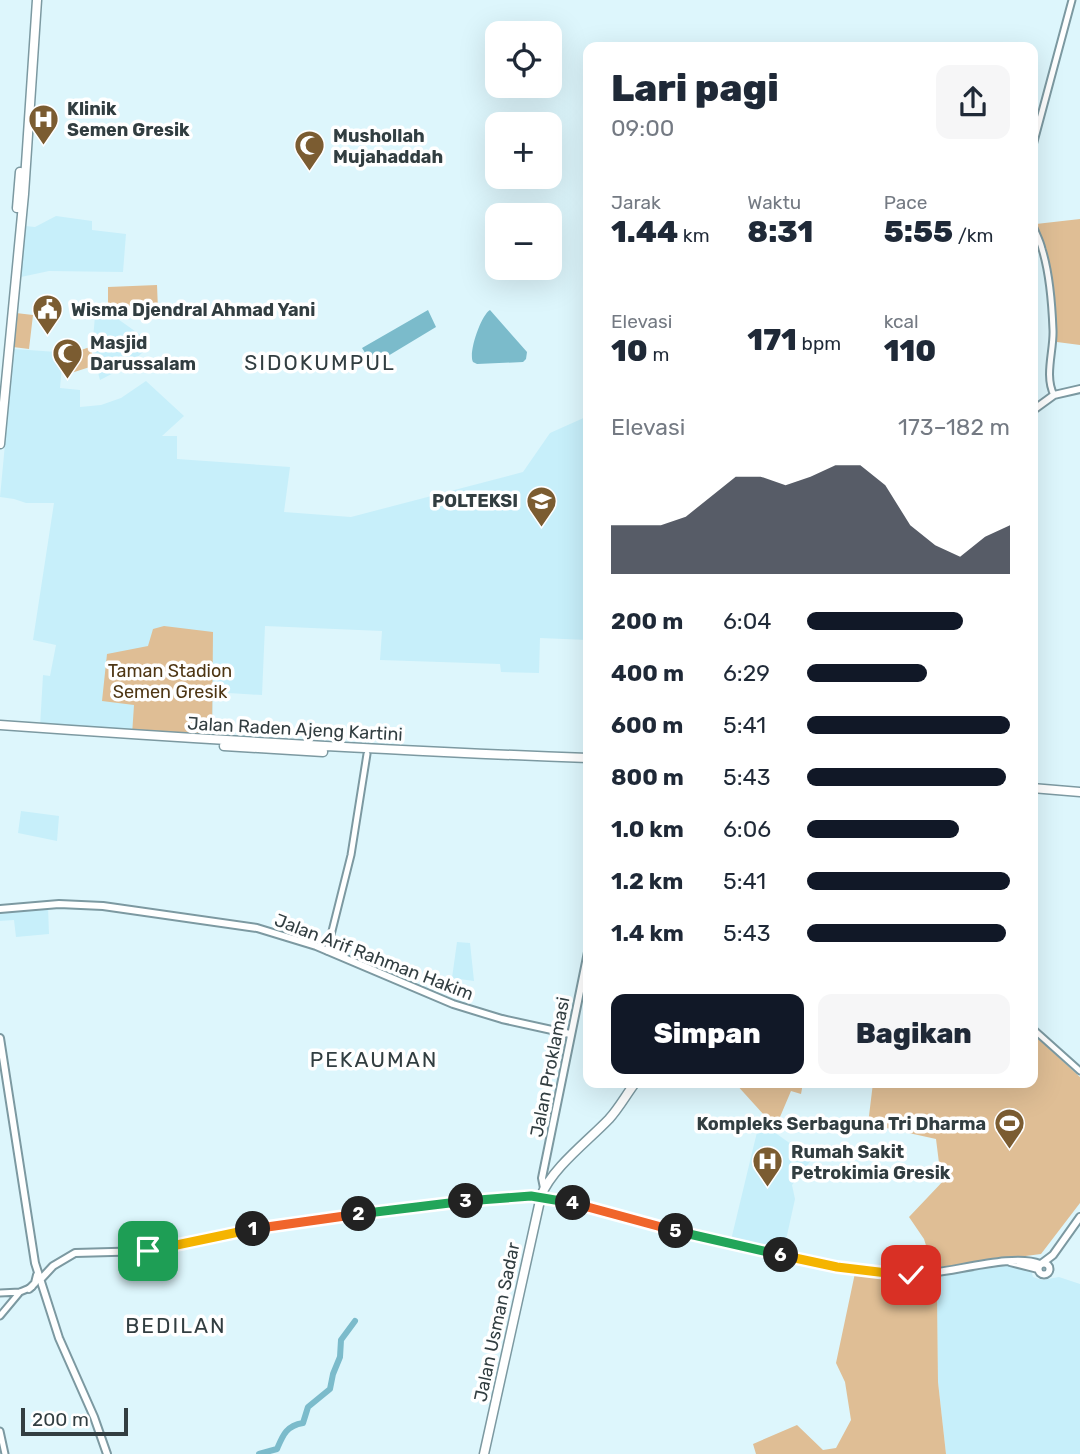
<!DOCTYPE html>
<html lang="id">
<head>
<meta charset="utf-8">
<style>
	:root { --surface:#fff; --page:#f6f6f7; --text:#1f2937; --muted:#747a83; --accent:#111827 }
	body { margin:0; font-family:Rubik,sans-serif; background:var(--page); color:var(--text); height:100vh; display:flex; flex-direction:column; font-size:26px; white-space:nowrap }
	* { box-sizing:border-box; margin:0 }
	p { font-size:23px; color:var(--muted) }
	.icon { flex:none; width:38px; height:38px; fill:none; stroke:currentColor; stroke-width:2; stroke-linecap:round; stroke-linejoin:round }
	.map { position:relative; flex:1; overflow:hidden }
	.side { position:absolute; left:583px; top:42px; width:455px; height:1046px; display:flex; flex-direction:column; background:var(--surface); border-radius:14px; box-shadow:0 7px 28px #0002 }
	.side>* { flex:none }
	.tools { position:absolute; left:485px; top:21px; display:grid; gap:14px }
	.tools a { display:grid; place-items:center; width:77px; height:77px; border-radius:14px; background:var(--surface); box-shadow:0 7px 28px #0002; font-size:35px }
	.scale { position:absolute; left:21px; bottom:18px; width:107px; box-sizing:border-box; padding-left:7px; border:4px solid #323e41; border-top:0; font-size:19px; line-height:24px; white-space:nowrap; color:#323e41; -webkit-text-stroke:5px #fff; paint-order:stroke }
	.pin { position:absolute; display:grid; place-items:center; width:60px; height:60px; color:#fff; margin:-30px; border-radius:14px; box-shadow:0 4px 10px #0006 }
	.km { position:absolute; width:35px; height:35px; margin:-18px; border-radius:50%; background:#222; color:#fff; font-size:19px; line-height:35px; text-align:center }
	.round { display:grid; place-items:center; flex:none; width:74px; height:74px; border-radius:14px; background:var(--page) }
	.overview { display:flex; align-items:center; justify-content:space-between; height:119px; padding:0 28px }
	h1 { font-size:38px; font-weight:800; line-height:52px }
	.figures { display:grid; grid-template-columns:repeat(3,1fr); gap:10px; height:119px; padding:7px 28px }
	.figures div { display:grid; align-content:center }
	.figures b { font-size:30px; font-weight:800 }
	.figures small { font-size:19px; font-weight:400 }
	.figures p { font-size:19px }
	.chart { height:196px; padding:14px 28px }
	.chart p { display:flex; justify-content:space-between }
	.chart svg { width:100%; height:126px; margin-top:7px; fill:var(--accent); opacity:.7 }
	.primary-button { display:flex; gap:14px; margin-top:auto; padding:14px 28px }
	.primary-button a { flex:1; height:80px; border-radius:14px; background:var(--accent); color:#fff; font-size:28px; font-weight:800; line-height:80px; text-align:center }
	.primary-button a+a { background:var(--page); color:var(--text) }
	ul { padding:0 28px; list-style:none; font-size:23px }
	li { display:grid; grid-template-columns:112px 84px 1fr; align-items:center; height:52px }
	li i { height:18px; border-radius:9px; background:var(--accent) }
	.map>svg:first-child { display:block }
</style>
</head>
<body>
<div class="map">
<svg width="1080" height="1454" viewBox="0 0 1080 1454">
	<rect width="100%" height="100%" fill="#ddf6fc"/>
	<path fill="#c7effa" d="M 56,216 L 92,221 L 92,230 L 126,234 L 123,272 L 49,271 L 21,277 L 25,226 L 35,227 Z
		M 95,316 L 115,317 L 149,341 L 143,352 L 129,365 L 100,380 L 92,350 Z
		M 14,349 L 57,352 L 62,366 L 60,388 L 80,390 L 80,407 L 101,405 L 121,398 L 146,381 L 184,416 L 162,436 L 177,436 L 177,459 L 290,467 L 284,512 L 351,517 L 523,472 L 550,433 L 588,416 L 588,640 L 540,638 L 539,673 L 501,672 L 500,664 L 380,660 L 382,631 L 265,626 L 262,695 L 213,692 L 212,740 L 40,727 L 43,675 L 50,676 L 56,645 L 33,640 L 54,503 L 26,503 L 14,499 L 0,497 Z
		M 21,811 L 59,816 L 57,841 L 18,833 Z
		M 48,906 L 49,934 L 16,937 L 14,920 L 0,921 L 0,911 Z
		M 457,942 L 470,943 L 474,981 L 452,978 Z
		M 767,1127 L 812,1159 L 792,1185 L 795,1199 L 784,1249 L 731,1240 L 758,1128 L 765,1131 Z
		M 1008,1266 L 1031,1270 L 1033,1277 L 1042,1280 L 1059,1277 L 1080,1284 L 1080,1454 L 946,1454 L 938,1382 L 937,1295 L 934,1275 Z"/>
	<path fill="#dfbe95" d="M 1080,219 L 1080,345 L 1057,342 L 1044,246 L 1036,224 Z
		M 157,285 L 158,310 L 108,311 L 108,287 Z
		M 16,313 L 33,315 L 29,349 L 13,347 Z
		M 90,347 L 96,365 L 65,375 L 60,357 Z
		M 164,626 L 213,632 L 212,740 L 132,735 L 134,705 L 102,701 L 107,654 L 148,646 L 153,629 Z
		M 1033,1034 L 1080,1077 L 1080,1203 L 1041,1254 L 933,1268 L 924,1239 L 909,1217 L 946,1178 L 939,1163 L 936,1139 L 868,1124 L 873,1083 L 1032,1083 Z
		M 735,1083 L 803,1083 L 801,1094 L 791,1091 L 777,1124 L 765,1116 Z
		M 855,1273 L 934,1275 L 937,1295 L 938,1382 L 946,1454 L 756,1454 L 753,1444 L 797,1425 L 823,1450 L 836,1448 L 851,1420 L 845,1382 L 836,1363 Z"/>
	<path fill="#7bbbcb" d="M 428,310 L 436,327 L 373,365 L 362,348 Z
		M 490,310 L 527,352 L 526,359 L 523,362 L 477,364 L 473,362 C 468,353 481,315 490,310 Z"/>
	<g fill="none" stroke-linecap="round" stroke-linejoin="round">
		<path stroke="#7bbbcb" stroke-width="6" d="M 259,1454 L 277,1449 C 283,1435 286,1426 303,1423 L 308,1407 L 330,1389 L 333,1374 L 340,1357 L 341,1340 L 355,1321"/>
		<defs>
			<path id="tertiary" d="M 1032,149 L 1072,0
				M 1032,157 L 1032,174
				M 1032,223 C 1035,232 1040,240 1042,249 C 1050,274 1052,304 1053,330 C 1054,350 1044,376 1054,395
				M 327,951 L 351,855 L 367,754
				M 1032,1028 L 1080,1071
				M 0,1293 L 20,1292 L 32,1287
				M 0,1316 L 20,1292
				M 0,1431 L 5,1454"/>
			<path id="secondary" d="M 1032,411 L 1054,395 L 1080,389
				M 0,909 L 59,904 L 103,906 L 257,928 L 316,946 L 453,1004 L 502,1019 L 570,1034
				M 0,1038 L 35,1263 L 59,1338 L 94,1417 L 107,1454
				M 544,1188 L 542,1178 L 588,952
				M 1010,1262 L 1038,1269
				M1038.5 1269a5.5 5.5 0 1 1 11 0a5.5 5.5 0 1 1-11 0Z
				M 1041,1264 L 1053,1255 L 1080,1217
				M 40,1280 L 53,1266 L 75,1253 L 148,1251 L 226,1234 L 373,1212 L 531,1196 L 556,1199 C 633,1220 710,1240 788,1257 C 826,1264 864,1273 903,1275 C 941,1277 1010,1252 1040,1264
				M 29,1289 L 35,1283 L 37,1275"/>
			<path id="trunk" d="M 17,208 L 20,172
				M 0,444 L 24,194 L 37,0
				M 0,725 C 196,739 392,751 588,758
				M 224,746 L 323,752
				M 1032,788 L 1080,792
				M 484,1454 L 541,1196 C 552,1168 588,1141 609,1119 C 619,1108 626,1095 635,1083"/>
		</defs>
		<use href="#tertiary" stroke="#7c99a1" stroke-width="9"/>
		<use href="#secondary" stroke="#7c99a1" stroke-width="10"/>
		<use href="#trunk" stroke="#7c99a1" stroke-width="11"/>
		<use href="#tertiary" stroke="#fff" stroke-width="5"/>
		<use href="#secondary" stroke="#fff" stroke-width="6"/>
		<use href="#trunk" stroke="#fff" stroke-width="8"/>
	</g>
	<g fill="none" stroke-linecap="round" stroke-linejoin="round">
		<defs>
			<path id="split-1" d="M 148,1251 L 253,1229"/>
			<path id="split-2" d="M 253,1229 L 359,1214"/>
			<path id="split-3" d="M 359,1214 L 466,1201"/>
			<path id="split-4" d="M 466,1201 L 531,1196 L 573,1203"/>
			<path id="split-5" d="M 573,1203 L 676,1231"/>
			<path id="split-6" d="M 676,1231 L 781,1255"/>
			<path id="split-7" d="M 781,1255 L 837,1267 L 887,1273"/>
			<path id="split-8" d="M 887,1273 L 911,1275"/>
		</defs>
		<use href="#split-1" stroke="#fff" stroke-width="14"/>
		<use href="#split-2" stroke="#fff" stroke-width="14"/>
		<use href="#split-3" stroke="#fff" stroke-width="14"/>
		<use href="#split-4" stroke="#fff" stroke-width="14"/>
		<use href="#split-5" stroke="#fff" stroke-width="14"/>
		<use href="#split-6" stroke="#fff" stroke-width="14"/>
		<use href="#split-7" stroke="#fff" stroke-width="14"/>
		<use href="#split-8" stroke="#fff" stroke-width="14"/>
		<use href="#split-1" stroke="#f5b400" stroke-width="9"/>
		<use href="#split-2" stroke="#f0652b" stroke-width="9"/>
		<use href="#split-3" stroke="#22a559" stroke-width="9"/>
		<use href="#split-4" stroke="#22a559" stroke-width="9"/>
		<use href="#split-5" stroke="#f0652b" stroke-width="9"/>
		<use href="#split-6" stroke="#22a559" stroke-width="9"/>
		<use href="#split-7" stroke="#f5b400" stroke-width="9"/>
		<use href="#split-8" stroke="#f5b400" stroke-width="9"/>
	</g>
	<defs>
		<symbol id="hospital-pin" viewBox="-11 -11 22 30"><path d="M0 17L-7.5 6A9.5 9.5 0 1 1 7.5 6Z" fill="#7b5c31" stroke="#fff"/><path d="M-5-5h3v3.5h4V-5h3V5h-3V1.5h-4V5h-3Z" fill="#fff"/></symbol>
		<symbol id="mosque-pin" viewBox="-11 -11 22 30"><path d="M0 17L-7.5 6A9.5 9.5 0 1 1 7.5 6Z" fill="#7b5c31" stroke="#fff"/><path d="M3.5-4.9A6 6 0 1 0 3.5 4.9A5 5 0 1 1 3.5-4.9Z" fill="#fff"/></symbol>
		<symbol id="civic-pin" viewBox="-11 -11 22 30"><path d="M0 17L-7.5 6A9.5 9.5 0 1 1 7.5 6Z" fill="#7b5c31" stroke="#fff"/><path d="M-.6-6.5H3V-4.5H.6V-3L4-1V1h2V6H-6V1h2V-1L-.6-3ZM-1.2 2.5V6h2.4V2.5Z" fill="#fff"/></symbol>
		<symbol id="university-pin" viewBox="-11 -11 22 30"><path d="M0 17L-7.5 6A9.5 9.5 0 1 1 7.5 6Z" fill="#7b5c31" stroke="#fff"/><path d="M0-5L7-2L0 1L-7-2ZM-4 1L0 2.5L4 1V4Q0 6-4 4Z" fill="#fff"/></symbol>
		<symbol id="stadium-pin" viewBox="-11 -11 22 30"><path d="M0 17L-7.5 6A9.5 9.5 0 1 1 7.5 6Z" fill="#7b5c31" stroke="#fff"/><path d="M0-5a6.5 5 0 1 0 0 10a6.5 5 0 1 0 0-10ZM-3.5-1.8h7v3.6h-7Z" fill="#fff"/></symbol>
	</defs>
	<g fill-rule="evenodd">
		<use href="#hospital-pin" x="26" y="102" width="35" height="47"/>
		<use href="#mosque-pin" x="292" y="128" width="35" height="47"/>
		<use href="#civic-pin" x="30" y="292" width="35" height="47"/>
		<use href="#mosque-pin" x="50" y="336" width="35" height="47"/>
		<use href="#university-pin" x="524" y="484" width="35" height="47"/>
		<use href="#stadium-pin" x="992" y="1106" width="35" height="47"/>
		<use href="#hospital-pin" x="750" y="1144" width="35" height="47"/>
	</g>
	<g text-anchor="middle" stroke-width="7" stroke-linejoin="round" paint-order="stroke">
		<g font-size="18" font-weight="bold" fill="#323e41" stroke="#fff" text-anchor="start">
			<text x="67" y="115">Klinik<tspan x="67" dy="21">Semen Gresik</tspan></text>
			<text x="333" y="142">Mushollah<tspan x="333" dy="21">Mujahaddah</tspan></text>
			<text x="71" y="316">Wisma Djendral Ahmad Yani</text>
			<text x="90" y="349">Masjid<tspan x="90" dy="21">Darussalam</tspan></text>
			<text x="518" y="507" text-anchor="end">POLTEKSI</text>
			<text x="986" y="1130" text-anchor="end">Kompleks Serbaguna Tri Dharma</text>
			<text x="791" y="1158">Rumah Sakit<tspan x="791" dy="21">Petrokimia Gresik</tspan></text>
		</g>
		<g font-size="18" fill="#4e3614" stroke="#fff">
			<text x="170" y="677">Taman Stadion<tspan x="170" dy="21">Semen Gresik</tspan></text>
		</g>
		<g font-size="18" fill="#323e41" stroke="#fff">
			<text transform="translate(295 729) rotate(3)" y="6">Jalan Raden Ajeng Kartini</text>
			<text transform="translate(374 957) rotate(21)" y="6">Jalan Arif Rahman Hakim</text>
			<text transform="translate(550 1067) rotate(-79)" y="6">Jalan Proklamasi</text>
			<text transform="translate(497 1322) rotate(-78)" y="6">Jalan Usman Sadar</text>
		</g>
		<g font-size="21" letter-spacing="2" fill="#323e41" stroke="#fff">
			<text x="320" y="370">SIDOKUMPUL</text>
			<text x="374" y="1067">PEKAUMAN</text>
			<text x="176" y="1333">BEDILAN</text>
		</g>
	</g>
</svg>
<div class="tools">
<a><svg class="icon" aria-label="locate" viewBox="0 0 24 24"><circle cx="12" cy="12" r="6"/><path d="M12 2v4M12 18v4M2 12h4M18 12h4"/></svg></a>
<a>+</a>
<a>−</a>
</div>
<div class="scale">200 m</div>
<div class="pin" style="left:148px;top:1251px;background:#1e9e55"><svg class="icon" aria-label="arrive" viewBox="0 0 24 24"><path d="M6 21V4h12l-3 4 3 4H6"/></svg></div>
<div class="pin" style="left:911px;top:1275px;background:#d93025"><svg class="icon" aria-label="check" viewBox="0 0 24 24"><path d="M5 12l5 5 9-10"/></svg></div>
<b class="km" style="left:253px;top:1229px">1</b>
<b class="km" style="left:359px;top:1214px">2</b>
<b class="km" style="left:466px;top:1201px">3</b>
<b class="km" style="left:573px;top:1203px">4</b>
<b class="km" style="left:676px;top:1231px">5</b>
<b class="km" style="left:781px;top:1255px">6</b>
<section class="side">
<div class="overview"><div><h1>Lari pagi</h1><p>09:00</p></div><a class="round"><svg class="icon" aria-label="share" viewBox="0 0 24 24"><path d="M12 15V3M7 8l5-5 5 5M5 13v7h14v-7"/></svg></a></div>
<div class="figures">
<div><p>Jarak</p><b>1.44<small> km</small></b></div>
<div><p>Waktu</p><b>8:31</b></div>
<div><p>Pace</p><b>5:55<small> /km</small></b></div>
</div>
<div class="figures">
<div><p>Elevasi</p><b>10<small> m</small></b></div>
<div><b>171<small> bpm</small></b></div>
<div><p>kcal</p><b>110</b></div>
</div>
<div class="chart"><p><span>Elevasi</span>173–182 m</p>
<svg viewBox="0 0 160 44" preserveAspectRatio="none"><path d="M0 44V27L10 27L20 27L30 24L40 17L50 10L60 10L70 13L80 10L90 6L100 6L110 13L120 27L130 34L140 38L150 31L160 27V44z"/></svg>
</div>
<ul>
<li><b>200 m</b>6:04<i style="width:77%"></i></li>
<li><b>400 m</b>6:29<i style="width:59%"></i></li>
<li><b>600 m</b>5:41<i style="width:100%"></i></li>
<li><b>800 m</b>5:43<i style="width:98%"></i></li>
<li><b>1.0 km</b>6:06<i style="width:75%"></i></li>
<li><b>1.2 km</b>5:41<i style="width:100%"></i></li>
<li><b>1.4 km</b>5:43<i style="width:98%"></i></li>
</ul>
<div class="primary-button"><a>Simpan</a><a>Bagikan</a></div>
</section>
</div>
</body>
</html>
